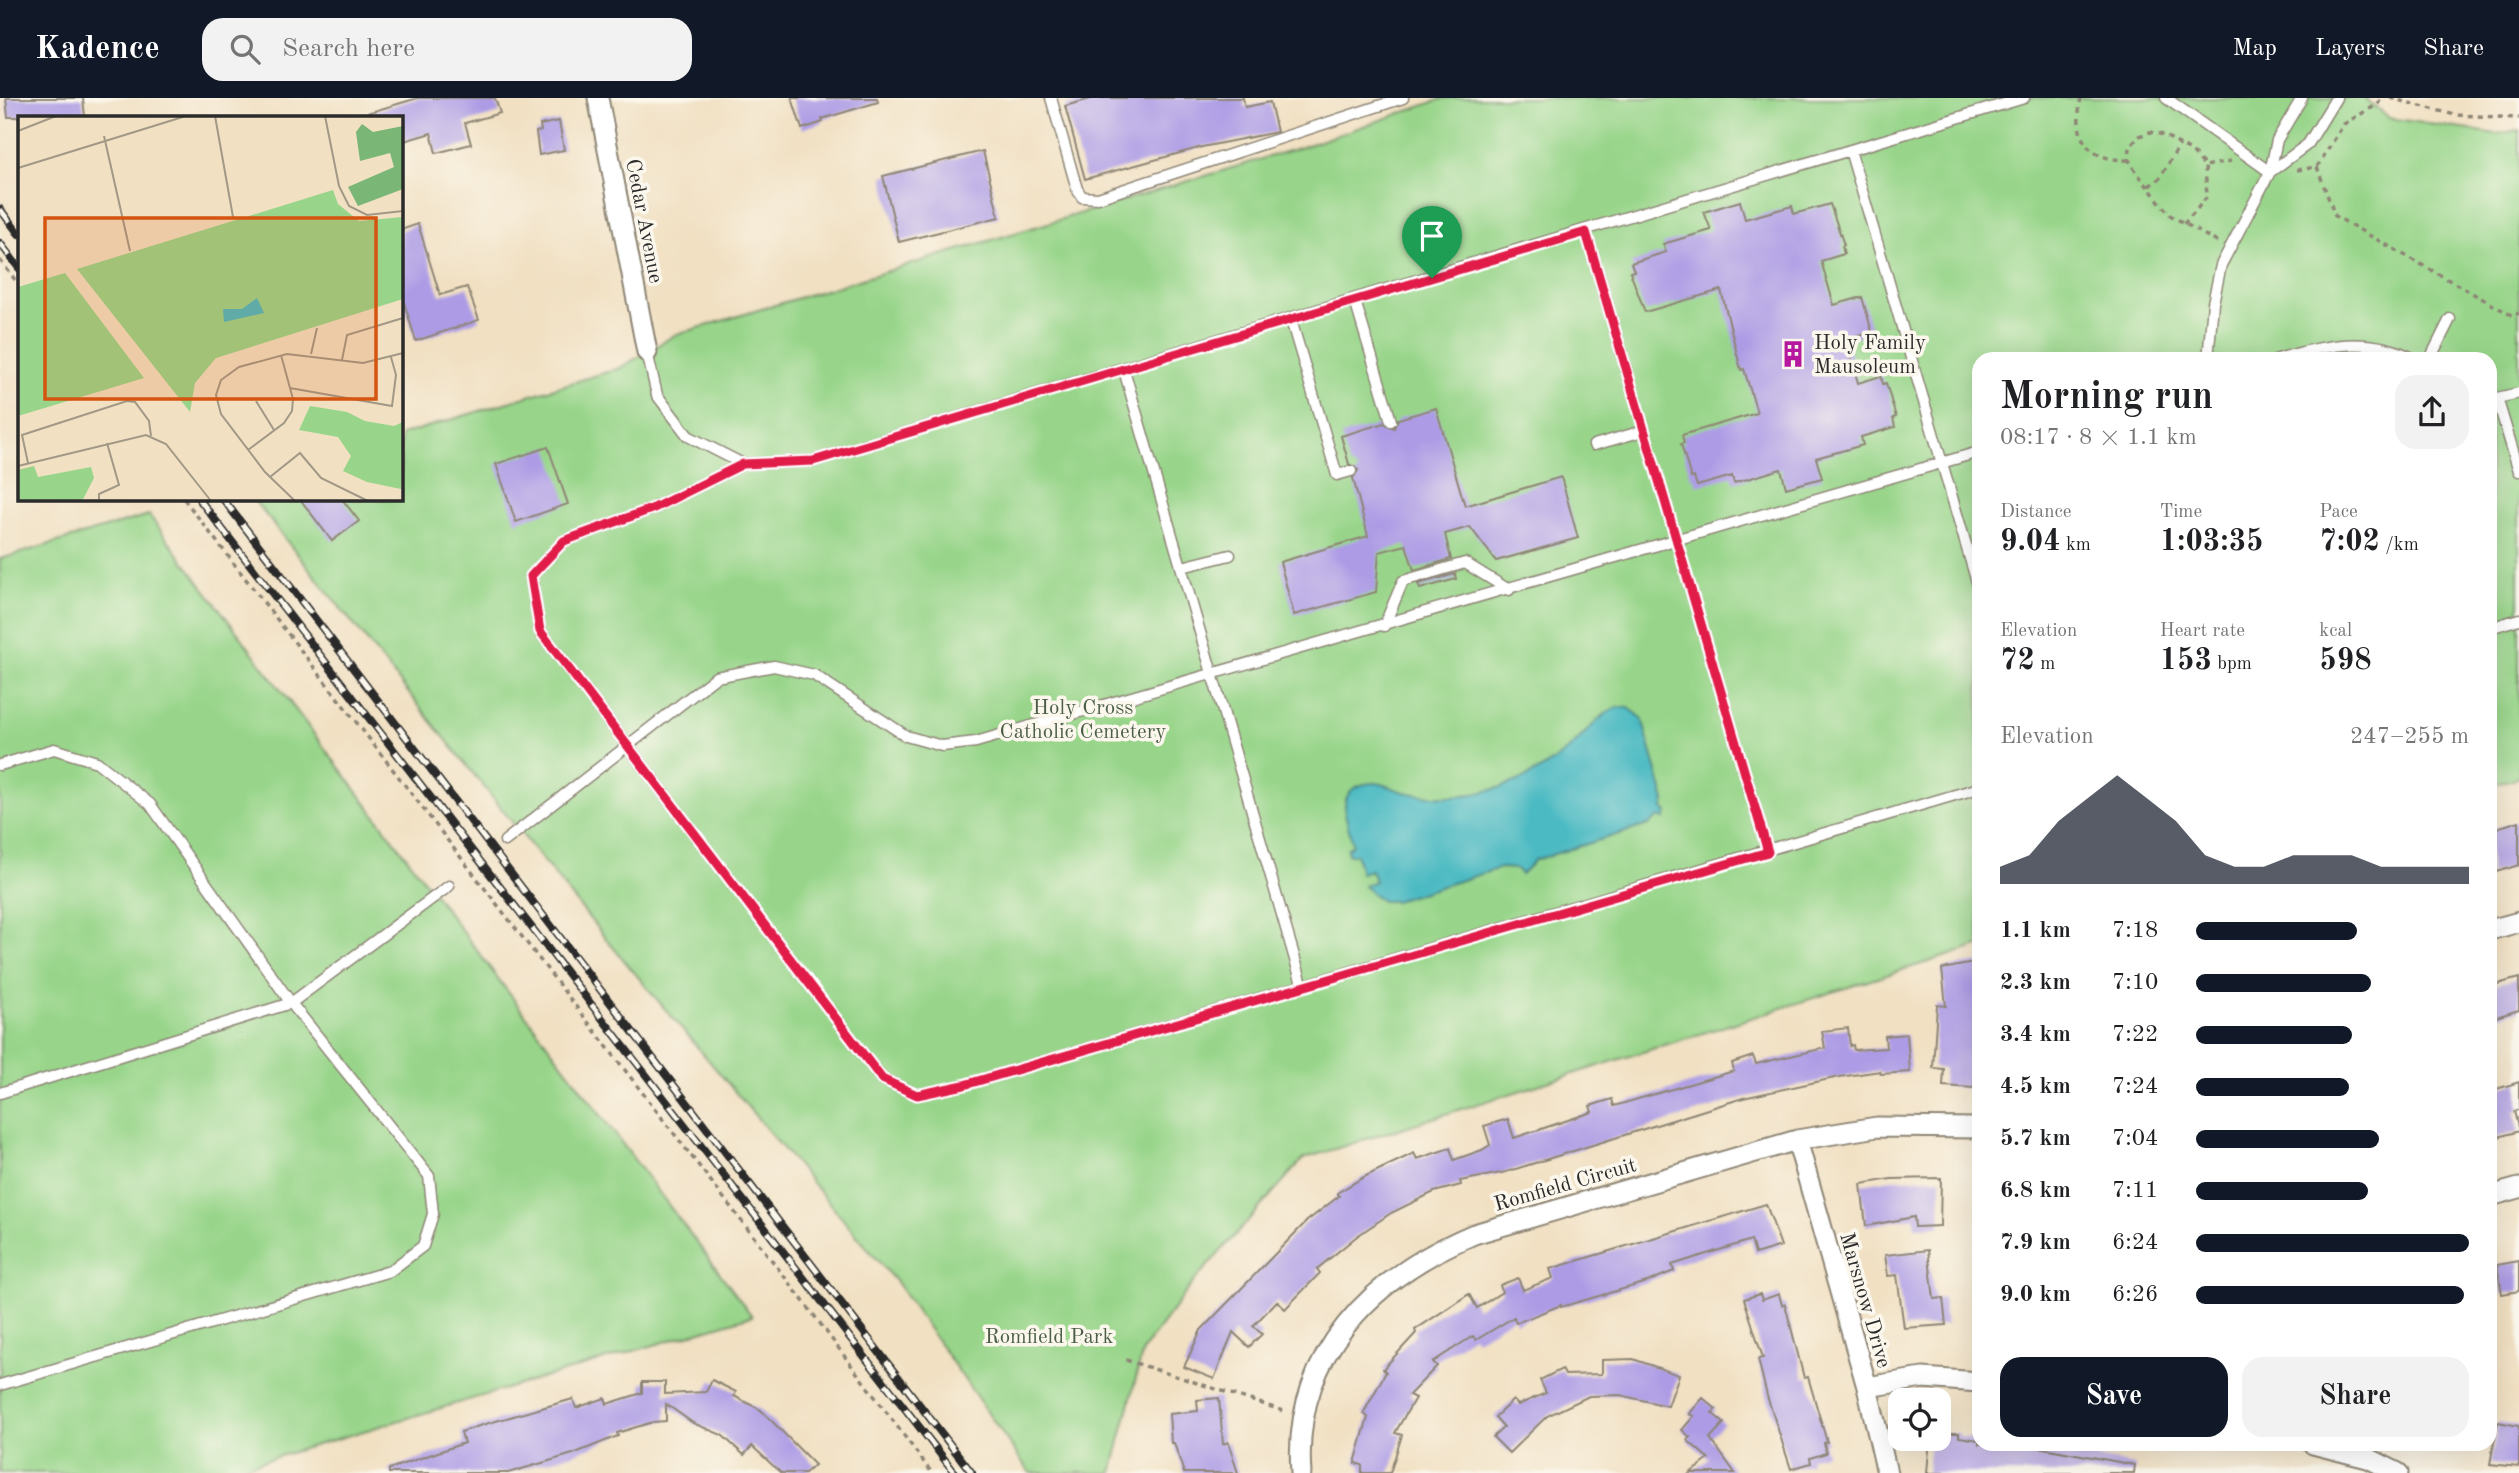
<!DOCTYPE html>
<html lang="en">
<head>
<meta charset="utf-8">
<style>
	:root { --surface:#fff; --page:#f2f2f2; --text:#202124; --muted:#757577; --accent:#111827 }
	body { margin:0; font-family:"Old Standard TT",serif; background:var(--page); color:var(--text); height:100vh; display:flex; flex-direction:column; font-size:26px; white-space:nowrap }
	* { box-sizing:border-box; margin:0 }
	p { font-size:23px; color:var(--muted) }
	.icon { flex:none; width:38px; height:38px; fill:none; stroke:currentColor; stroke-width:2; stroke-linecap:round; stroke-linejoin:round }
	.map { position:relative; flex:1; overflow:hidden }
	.sheet { position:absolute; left:1972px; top:254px; width:525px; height:1099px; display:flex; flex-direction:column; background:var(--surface); border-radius:21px; box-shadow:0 7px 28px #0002 }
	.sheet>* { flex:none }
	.controls { position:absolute; left:1888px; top:1290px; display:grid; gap:14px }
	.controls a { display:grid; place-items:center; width:63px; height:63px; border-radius:14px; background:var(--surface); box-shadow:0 7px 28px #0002; font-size:35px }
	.pin { position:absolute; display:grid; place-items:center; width:60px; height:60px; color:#fff; margin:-72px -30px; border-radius:50% 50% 50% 0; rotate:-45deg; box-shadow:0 0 7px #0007 }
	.pin .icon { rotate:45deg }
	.round { display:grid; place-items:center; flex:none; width:74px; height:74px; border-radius:21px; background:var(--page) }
	.head { display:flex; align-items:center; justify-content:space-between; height:119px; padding:0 28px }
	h1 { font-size:38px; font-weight:700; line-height:52px }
	.stats { display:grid; grid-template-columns:repeat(3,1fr); gap:10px; height:119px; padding:7px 28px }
	.stats div { display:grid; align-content:center }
	.stats b { font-size:30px; font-weight:700 }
	.stats small { font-size:19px; font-weight:400 }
	.stats p { font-size:19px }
	.chart { height:196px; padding:14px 28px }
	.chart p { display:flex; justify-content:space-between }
	.chart svg { width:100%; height:126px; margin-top:7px; fill:var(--accent); opacity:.7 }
	.cta { display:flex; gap:14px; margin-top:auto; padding:14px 28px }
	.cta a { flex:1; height:80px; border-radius:21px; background:var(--accent); color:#fff; font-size:28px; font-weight:700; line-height:80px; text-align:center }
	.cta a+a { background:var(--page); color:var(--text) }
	ul { padding:0 28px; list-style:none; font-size:23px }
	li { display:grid; grid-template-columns:112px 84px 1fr; align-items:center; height:52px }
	li i { height:18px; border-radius:9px; background:var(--accent) }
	header { display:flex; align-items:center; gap:42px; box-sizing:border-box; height:98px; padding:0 35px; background:var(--accent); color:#fff }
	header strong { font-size:33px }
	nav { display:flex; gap:38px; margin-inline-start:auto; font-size:24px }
	.search { width:490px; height:63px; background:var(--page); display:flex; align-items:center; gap:18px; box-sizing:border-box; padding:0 24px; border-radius:21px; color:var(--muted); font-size:26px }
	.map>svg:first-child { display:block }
</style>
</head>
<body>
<header>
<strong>Kadence</strong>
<div class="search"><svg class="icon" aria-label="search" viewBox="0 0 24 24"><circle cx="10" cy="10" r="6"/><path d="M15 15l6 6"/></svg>Search here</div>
<nav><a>Map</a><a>Layers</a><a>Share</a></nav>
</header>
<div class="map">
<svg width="2519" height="1375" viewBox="0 0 2519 1375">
	<rect width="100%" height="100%" fill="#fbf7ec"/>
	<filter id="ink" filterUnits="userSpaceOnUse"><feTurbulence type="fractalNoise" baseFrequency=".0143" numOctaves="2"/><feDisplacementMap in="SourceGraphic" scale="14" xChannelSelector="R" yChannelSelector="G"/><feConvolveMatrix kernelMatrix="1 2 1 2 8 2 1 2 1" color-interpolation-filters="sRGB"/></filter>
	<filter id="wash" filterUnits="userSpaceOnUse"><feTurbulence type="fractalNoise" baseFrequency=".00686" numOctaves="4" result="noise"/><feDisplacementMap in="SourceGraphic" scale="28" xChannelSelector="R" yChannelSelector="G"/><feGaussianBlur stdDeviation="1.57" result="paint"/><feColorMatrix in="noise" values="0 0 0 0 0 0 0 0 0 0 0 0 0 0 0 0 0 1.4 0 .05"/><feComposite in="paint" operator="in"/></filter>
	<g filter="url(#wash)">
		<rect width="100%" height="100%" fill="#f1e0c2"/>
		<path fill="#98d58a" stroke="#62805a" stroke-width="2" d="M 1445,0 L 2364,0 L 2389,20 L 2497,36 L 2519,32 L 2519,679 L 2490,688 L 2490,261 L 1979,261 L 1979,848 L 1303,1061 L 1196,1181 L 1143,1252 L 1112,1375 L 1030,1375 L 896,1184 L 606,841 L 253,401 L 401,401 L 401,337 L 620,270 L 675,237 L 1305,48 Z
			M 149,417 L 752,1218 L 222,1375 L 0,1375 L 0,461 Z"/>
		<path fill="#4cbac2" stroke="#3c7276" stroke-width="2" d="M 1617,609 L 1629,610 L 1642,620 L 1665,703 L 1663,711 L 1667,714 L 1665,721 L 1659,719 L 1648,727 L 1535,762 L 1521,777 L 1517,771 L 1500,770 L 1395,803 L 1382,803 L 1364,788 L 1375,783 L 1371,772 L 1361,775 L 1356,756 L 1348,756 L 1347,751 L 1353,746 C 1349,729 1337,704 1353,691 C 1359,687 1367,685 1374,685 C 1384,685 1394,691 1404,694 C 1426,699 1452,699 1473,696 C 1509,690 1542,674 1569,651 C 1586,636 1596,619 1617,609 Z"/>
		<g id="blocks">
			<path fill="#ad9ce5" d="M 6,0 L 83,0 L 85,19 L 8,19 Z
				M 418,0 L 495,0 L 500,15 L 465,25 L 471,46 L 436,55 L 431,35 L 401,44 L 401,19 L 367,19 L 367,15 Z
				M 792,0 L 877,0 L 878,4 L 822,21 L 823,24 L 802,31 Z
				M 1094,0 L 1243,0 L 1245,9 L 1270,4 L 1277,34 L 1202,49 L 1085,81 L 1065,8 Z
				M 559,23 L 564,52 L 539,57 L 536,34 L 541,33 L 540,27 Z
				M 983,53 L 999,119 L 899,144 L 883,78 Z
				M 1740,103 L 1745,121 L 1792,108 L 1794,116 L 1830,106 L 1844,147 L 1842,148 L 1844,156 L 1821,163 L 1834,207 L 1862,199 L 1872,234 L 1846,242 L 1858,285 L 1881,278 L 1883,286 L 1886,285 L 1896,319 L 1893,320 L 1895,329 L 1861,339 L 1863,347 L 1816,360 L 1822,380 L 1786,390 L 1781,371 L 1734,385 L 1732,378 L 1697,388 L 1694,379 L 1691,380 L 1681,346 L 1684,345 L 1682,337 L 1757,315 L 1744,271 L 1741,272 L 1721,192 L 1645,214 L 1630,174 L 1634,173 L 1631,165 L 1666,154 L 1663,146 L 1711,132 L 1704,114 Z
				M 418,126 L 440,197 L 467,189 L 479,222 L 416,243 L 401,195 L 401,132 Z
				M 1436,310 L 1465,408 L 1561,379 L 1578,440 L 1496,463 L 1470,429 L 1445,436 L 1451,461 L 1414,472 L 1406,447 L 1379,454 L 1376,494 L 1294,517 L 1280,464 L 1368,438 L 1353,380 L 1358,372 L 1349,366 L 1341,338 L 1384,325 L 1394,330 L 1398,321 Z
				M 548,349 L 568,406 L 516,424 L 496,366 Z
				M 300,401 L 342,401 L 359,423 L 332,443 Z
				M 1455,476 L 1456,481 L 1420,491 L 1418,486 Z
				M 2519,723 L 2519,767 L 2490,776 L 2490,732 Z
				M 1979,864 L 1979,975 L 1975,974 L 1974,990 L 1943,988 L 1944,971 L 1933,970 L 1937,907 L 1946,908 L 1942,871 Z
				M 2519,880 L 2519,912 L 2490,921 L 2490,888 Z
				M 1848,930 L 1850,948 L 1853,947 L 1854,952 L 1886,950 L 1885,938 L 1907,936 L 1910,974 L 1881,976 L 1880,973 L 1839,979 L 1743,1000 L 1506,1074 L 1460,1083 L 1461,1087 L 1434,1094 L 1391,1115 L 1357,1138 L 1317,1171 L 1320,1175 L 1285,1211 L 1277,1203 L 1253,1228 L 1262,1236 L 1249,1249 L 1233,1234 L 1214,1281 L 1184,1269 L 1201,1232 L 1307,1123 L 1339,1098 L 1337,1095 L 1364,1079 L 1414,1055 L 1417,1061 L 1450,1050 L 1454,1062 L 1482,1052 L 1490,1047 L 1484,1028 L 1508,1021 L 1514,1040 L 1592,1014 L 1590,1008 L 1612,1001 L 1614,1008 L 1734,973 L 1732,965 L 1753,958 L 1756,966 L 1825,950 L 1822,933 Z
				M 2519,984 L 2519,1012 L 2514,1013 L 2519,1033 L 2495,1040 L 2490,1024 L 2490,1014 L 2494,1013 L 2490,993 Z
				M 1941,1080 L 1940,1128 L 1915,1129 L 1914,1119 L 1866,1128 L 1861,1086 L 1891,1081 Z
				M 1766,1106 L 1781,1148 L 1755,1156 L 1751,1142 L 1672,1167 L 1674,1173 L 1647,1184 L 1561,1209 L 1561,1207 L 1516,1225 L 1514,1219 L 1476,1242 L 1473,1238 L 1433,1264 L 1437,1268 L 1409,1297 L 1415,1300 L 1395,1335 L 1402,1337 L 1390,1375 L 1362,1375 L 1362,1367 L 1355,1365 L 1368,1319 L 1363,1316 L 1386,1274 L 1383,1271 L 1416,1235 L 1415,1232 L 1469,1196 L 1477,1210 L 1502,1194 L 1500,1187 L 1518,1180 L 1523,1192 L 1553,1180 L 1550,1171 Z
				M 1928,1152 L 1934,1201 L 1943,1200 L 1946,1227 L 1904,1230 L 1897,1177 L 1888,1178 L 1885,1157 Z
				M 2519,1163 L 2519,1193 L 2502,1196 L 2497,1167 Z
				M 1760,1196 L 1762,1202 L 1779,1196 L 1782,1207 L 1785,1206 L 1804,1280 L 1808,1279 L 1827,1344 L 1824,1345 L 1826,1355 L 1810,1360 L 1811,1365 L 1791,1371 L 1767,1298 L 1758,1261 L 1763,1260 L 1744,1201 Z
				M 1633,1261 L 1679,1277 L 1668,1308 L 1620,1297 L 1589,1298 L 1547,1318 L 1509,1355 L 1493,1339 L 1504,1329 L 1495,1319 L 1513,1302 L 1518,1307 L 1546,1295 L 1540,1282 L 1562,1271 L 1565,1277 L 1602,1276 L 1602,1262 Z
				M 712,1282 L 736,1294 L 734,1298 L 761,1312 L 815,1367 L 805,1375 L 781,1375 L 752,1348 L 744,1357 L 722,1337 L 693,1325 L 666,1306 L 666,1323 L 653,1324 L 617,1335 L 618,1338 L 573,1356 L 508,1375 L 389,1375 L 389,1371 L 464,1345 L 461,1334 L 482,1327 L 573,1301 L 576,1310 L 605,1300 L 607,1306 L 642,1295 L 642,1284 L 665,1284 L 665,1296 L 706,1294 Z
				M 1219,1300 L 1223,1346 L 1228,1344 L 1238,1375 L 1184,1375 L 1174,1345 L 1171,1345 L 1169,1316 L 1198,1313 L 1197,1302 Z
				M 1703,1300 L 1716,1311 L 1712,1315 L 1724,1325 L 1710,1340 L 1735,1375 L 1690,1375 L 1709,1361 L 1687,1342 L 1690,1339 L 1682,1332 L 1694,1318 L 1689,1316 Z
				M 2498,1324 L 2519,1328 L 2519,1369 L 2490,1366 Z
				M 1939,1335 L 1959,1335 L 1959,1339 L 1979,1342 L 1979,1346 L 2022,1346 L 2135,1367 L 2134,1375 L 1927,1375 L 1930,1340 L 1939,1340 Z"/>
		</g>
	</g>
	<g filter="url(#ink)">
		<use href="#blocks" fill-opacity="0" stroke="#8e8676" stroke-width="2"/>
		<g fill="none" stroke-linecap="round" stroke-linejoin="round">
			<defs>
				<path id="service" d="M 1051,0 L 1077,91 L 1082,99 L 1098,100 L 1403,0
					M 2166,0 L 2270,74 L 2221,167 L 2213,205 L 2208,261
					M 1850,52 L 1979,491
					M 2270,74 L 2308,46 L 2336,0
					M 2270,74 L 2277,42 L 2302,0
					M 1586,134 L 1768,754
					M 1355,203 L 1391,323
					M 1291,222 L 1337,377 L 1351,373
					M 647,254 L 657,297 L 688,338 L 743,366
					M 2278,261 C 2323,247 2370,237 2414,261
					M 2430,261 L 2450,221
					M 1124,272 L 1303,889
					M 2490,298 L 2497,300 L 2519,295
					M 2497,300 L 2519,373
					M 1594,347 L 1643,333
					M 1182,469 L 1230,457
					M 1384,528 L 1403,483 L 1465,465 L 1509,492
					M 2490,530 L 2519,521
					M 0,667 L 54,651 L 97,664 L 150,706 L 291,905 L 429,1078 L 433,1116 L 423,1148 L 390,1173 L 0,1287
					M 1979,690 L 964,987 L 917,997 L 882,981 L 540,533 L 531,478 L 564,443 L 654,410 L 743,366 L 813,363 L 2024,0
					M 505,743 L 716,579 L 774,568 L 814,577 L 906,638 L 942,648 L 976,644 L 1979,354
					M 0,995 L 291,905 L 449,788"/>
				<path id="minor" d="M 598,0 L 647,254
					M 2490,832 L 2519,824
					M 1797,1042 L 1867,1289 L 1887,1375
					M 2490,1098 L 2519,1090
					M 1867,1289 L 1923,1280 L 1979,1284
					M 2313,1346 L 2368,1360 L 2398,1375
					M 1301,1375 C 1292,1257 1372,1179 1474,1136 L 1797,1042 L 1877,1029 L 1979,1030"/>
			</defs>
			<use href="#service" stroke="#8e8676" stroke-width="13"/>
			<use href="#minor" stroke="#8e8676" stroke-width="23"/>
			<path stroke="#8e8676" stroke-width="3.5" stroke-dasharray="5 5" stroke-linecap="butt" d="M 2081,0 C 2073,40 2086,62 2128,62
				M 2390,0 L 2455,17 L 2519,20
				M 2317,69 L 2344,26 L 2378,6 L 2381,0
				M 2297,72 L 2317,69 L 2335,118 L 2513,218 L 2519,215
				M 2149,88 L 2160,80 L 2180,46
				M 2184,126 L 2207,99 L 2205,68
				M 2217,144 L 2170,117 L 2134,71 L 2129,62 L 2130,49 L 2139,38 L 2150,34 L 2164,37 L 2192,54 L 2205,68 L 2231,63
				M 0,162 L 19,187
				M 184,401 L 801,1200 L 932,1375
				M 1126,1262 L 1287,1314"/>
			<use href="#service" stroke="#fff" stroke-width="10"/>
			<use href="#minor" stroke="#fff" stroke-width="19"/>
			<defs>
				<path id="rail" d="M 0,111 L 19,136
					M 0,145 L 19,170
					M 199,401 L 955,1375
					M 223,401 L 972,1375"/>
			</defs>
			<use href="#rail" stroke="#2b2b2b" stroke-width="8"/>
			<use href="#rail" stroke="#fbf7ec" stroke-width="5" stroke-dasharray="16" stroke-linecap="butt"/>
		</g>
	</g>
	<g fill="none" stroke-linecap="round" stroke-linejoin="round" filter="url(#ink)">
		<defs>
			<path id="route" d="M 1586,134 L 1768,754 L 964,987 L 917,997 L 882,981 L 540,533 L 531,478 L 564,443 L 654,410 L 743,366 L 813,363 Z"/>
		</defs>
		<use href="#route" stroke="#fff" stroke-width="14"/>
		<use href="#route" stroke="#e11d48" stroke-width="9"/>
	</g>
	<defs>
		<symbol id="building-bare" viewBox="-9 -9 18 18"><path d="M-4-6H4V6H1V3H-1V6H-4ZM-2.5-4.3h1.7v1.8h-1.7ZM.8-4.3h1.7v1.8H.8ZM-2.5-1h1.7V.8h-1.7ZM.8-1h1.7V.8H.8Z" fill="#b5179e" stroke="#fbf7ec" stroke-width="2.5" paint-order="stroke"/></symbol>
	</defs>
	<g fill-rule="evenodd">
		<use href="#building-bare" x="1774" y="237" width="38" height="38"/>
	</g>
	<g text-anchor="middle" stroke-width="7" stroke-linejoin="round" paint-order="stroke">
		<g font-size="21" fill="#2b2b2b" stroke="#fbf7ec">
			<text transform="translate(645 123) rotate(79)" y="7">Cedar Avenue</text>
			<text transform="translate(1565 1086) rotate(-16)" y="7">Romfield Circuit</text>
			<text transform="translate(1866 1202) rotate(74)" y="7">Marsnow Drive</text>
		</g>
		<g font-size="21" fill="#2b2b2b" stroke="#fbf7ec" text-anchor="start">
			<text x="1814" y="251">Holy Family<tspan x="1814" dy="24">Mausoleum</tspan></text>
		</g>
		<g font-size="21" fill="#4c5e48" stroke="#fbf7ec">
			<text x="1083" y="616">Holy Cross<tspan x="1083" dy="24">Catholic Cemetery</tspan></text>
			<text x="1049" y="1245">Romfield Park</text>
		</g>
	</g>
	<g transform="translate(18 18)">
		<rect width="385" height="385" fill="#f1e0c2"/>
		<path d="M 315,74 L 320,88 L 341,105 L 385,101 L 385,183 L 198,242 L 177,267 L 172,296 L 59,153 ZM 47,157 L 126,262 L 0,300 L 0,171 ZM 292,290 L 329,296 L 347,305 L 376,310 L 385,306 L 383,373 L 349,366 L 325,355 L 333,340 L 320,321 L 281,314 ZM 16,350 L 20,361 L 73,351 L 76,362 L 64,385 L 0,385 L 0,354 Z" fill="#98d58a"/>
		<path d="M 344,8 L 355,16 L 385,10 L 385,73 L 340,90 L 330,71 L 376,51 L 372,37 L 342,45 L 338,16 Z" fill="#7ab676"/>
		<path d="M 239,182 L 246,197 L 206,206 L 205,193 L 224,193 Z" fill="#4cbac2"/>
		<path fill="none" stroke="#a29886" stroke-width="2" d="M 197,0 L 215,101M 307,0 L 321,70 L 331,90 L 349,99 L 385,95M 0,15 L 38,0M 86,20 L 112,135M 0,52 L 168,0M 293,238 L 299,212M 324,244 L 329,219 L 385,202M 272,272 L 374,290 L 378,259 L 373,241M 238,285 L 256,314M 230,334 L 266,307 L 274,295 L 275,283 L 263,239M 10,347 L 4,319 L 109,285 L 117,286 L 131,305 L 133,320M 0,350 L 128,319 L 148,328 L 193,385M 252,361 L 282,337 L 303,362 L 350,385M 81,385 L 81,378 L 101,369 L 89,327M 277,385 L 247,356 L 203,298 L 198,279 L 203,264 L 221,251 L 269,238 L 345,247 L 385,237"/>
		<path fill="#d5540f" fill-opacity="0.15" stroke="#d5540f" stroke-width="3.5" d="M 27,102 L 358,102 L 358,283 L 27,283 Z"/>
		<rect width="385" height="385" fill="none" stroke="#2b2b2b" stroke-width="3.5"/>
	</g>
</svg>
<div class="controls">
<a><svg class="icon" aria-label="locate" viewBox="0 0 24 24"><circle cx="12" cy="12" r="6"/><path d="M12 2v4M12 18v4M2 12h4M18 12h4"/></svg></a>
</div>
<div class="pin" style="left:1432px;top:180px;background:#1e9e55"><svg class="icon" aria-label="arrive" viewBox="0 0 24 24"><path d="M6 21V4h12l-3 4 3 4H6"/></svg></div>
<section class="sheet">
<div class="head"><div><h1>Morning run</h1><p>08:17 · 8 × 1.1 km</p></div><a class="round"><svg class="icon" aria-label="share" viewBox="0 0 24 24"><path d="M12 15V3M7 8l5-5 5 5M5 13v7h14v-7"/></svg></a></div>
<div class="stats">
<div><p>Distance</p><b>9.04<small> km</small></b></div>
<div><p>Time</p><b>1:03:35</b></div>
<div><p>Pace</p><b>7:02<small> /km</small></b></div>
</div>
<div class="stats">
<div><p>Elevation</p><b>72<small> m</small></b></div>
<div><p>Heart rate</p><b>153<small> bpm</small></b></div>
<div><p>kcal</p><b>598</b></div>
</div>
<div class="chart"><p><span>Elevation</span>247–255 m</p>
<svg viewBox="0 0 160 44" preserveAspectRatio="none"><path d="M0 44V38L10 34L20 22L30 14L40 6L50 14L60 22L70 34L80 38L90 38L100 34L110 34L120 34L130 38L140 38L150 38L160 38V44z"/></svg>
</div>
<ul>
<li><b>1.1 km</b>7:18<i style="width:59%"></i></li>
<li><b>2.3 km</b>7:10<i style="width:64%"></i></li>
<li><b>3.4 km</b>7:22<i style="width:57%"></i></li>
<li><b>4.5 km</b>7:24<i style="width:56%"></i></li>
<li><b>5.7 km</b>7:04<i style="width:67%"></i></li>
<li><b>6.8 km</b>7:11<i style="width:63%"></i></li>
<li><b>7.9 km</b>6:24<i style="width:100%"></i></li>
<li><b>9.0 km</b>6:26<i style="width:98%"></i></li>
</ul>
<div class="cta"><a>Save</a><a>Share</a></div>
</section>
</div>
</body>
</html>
